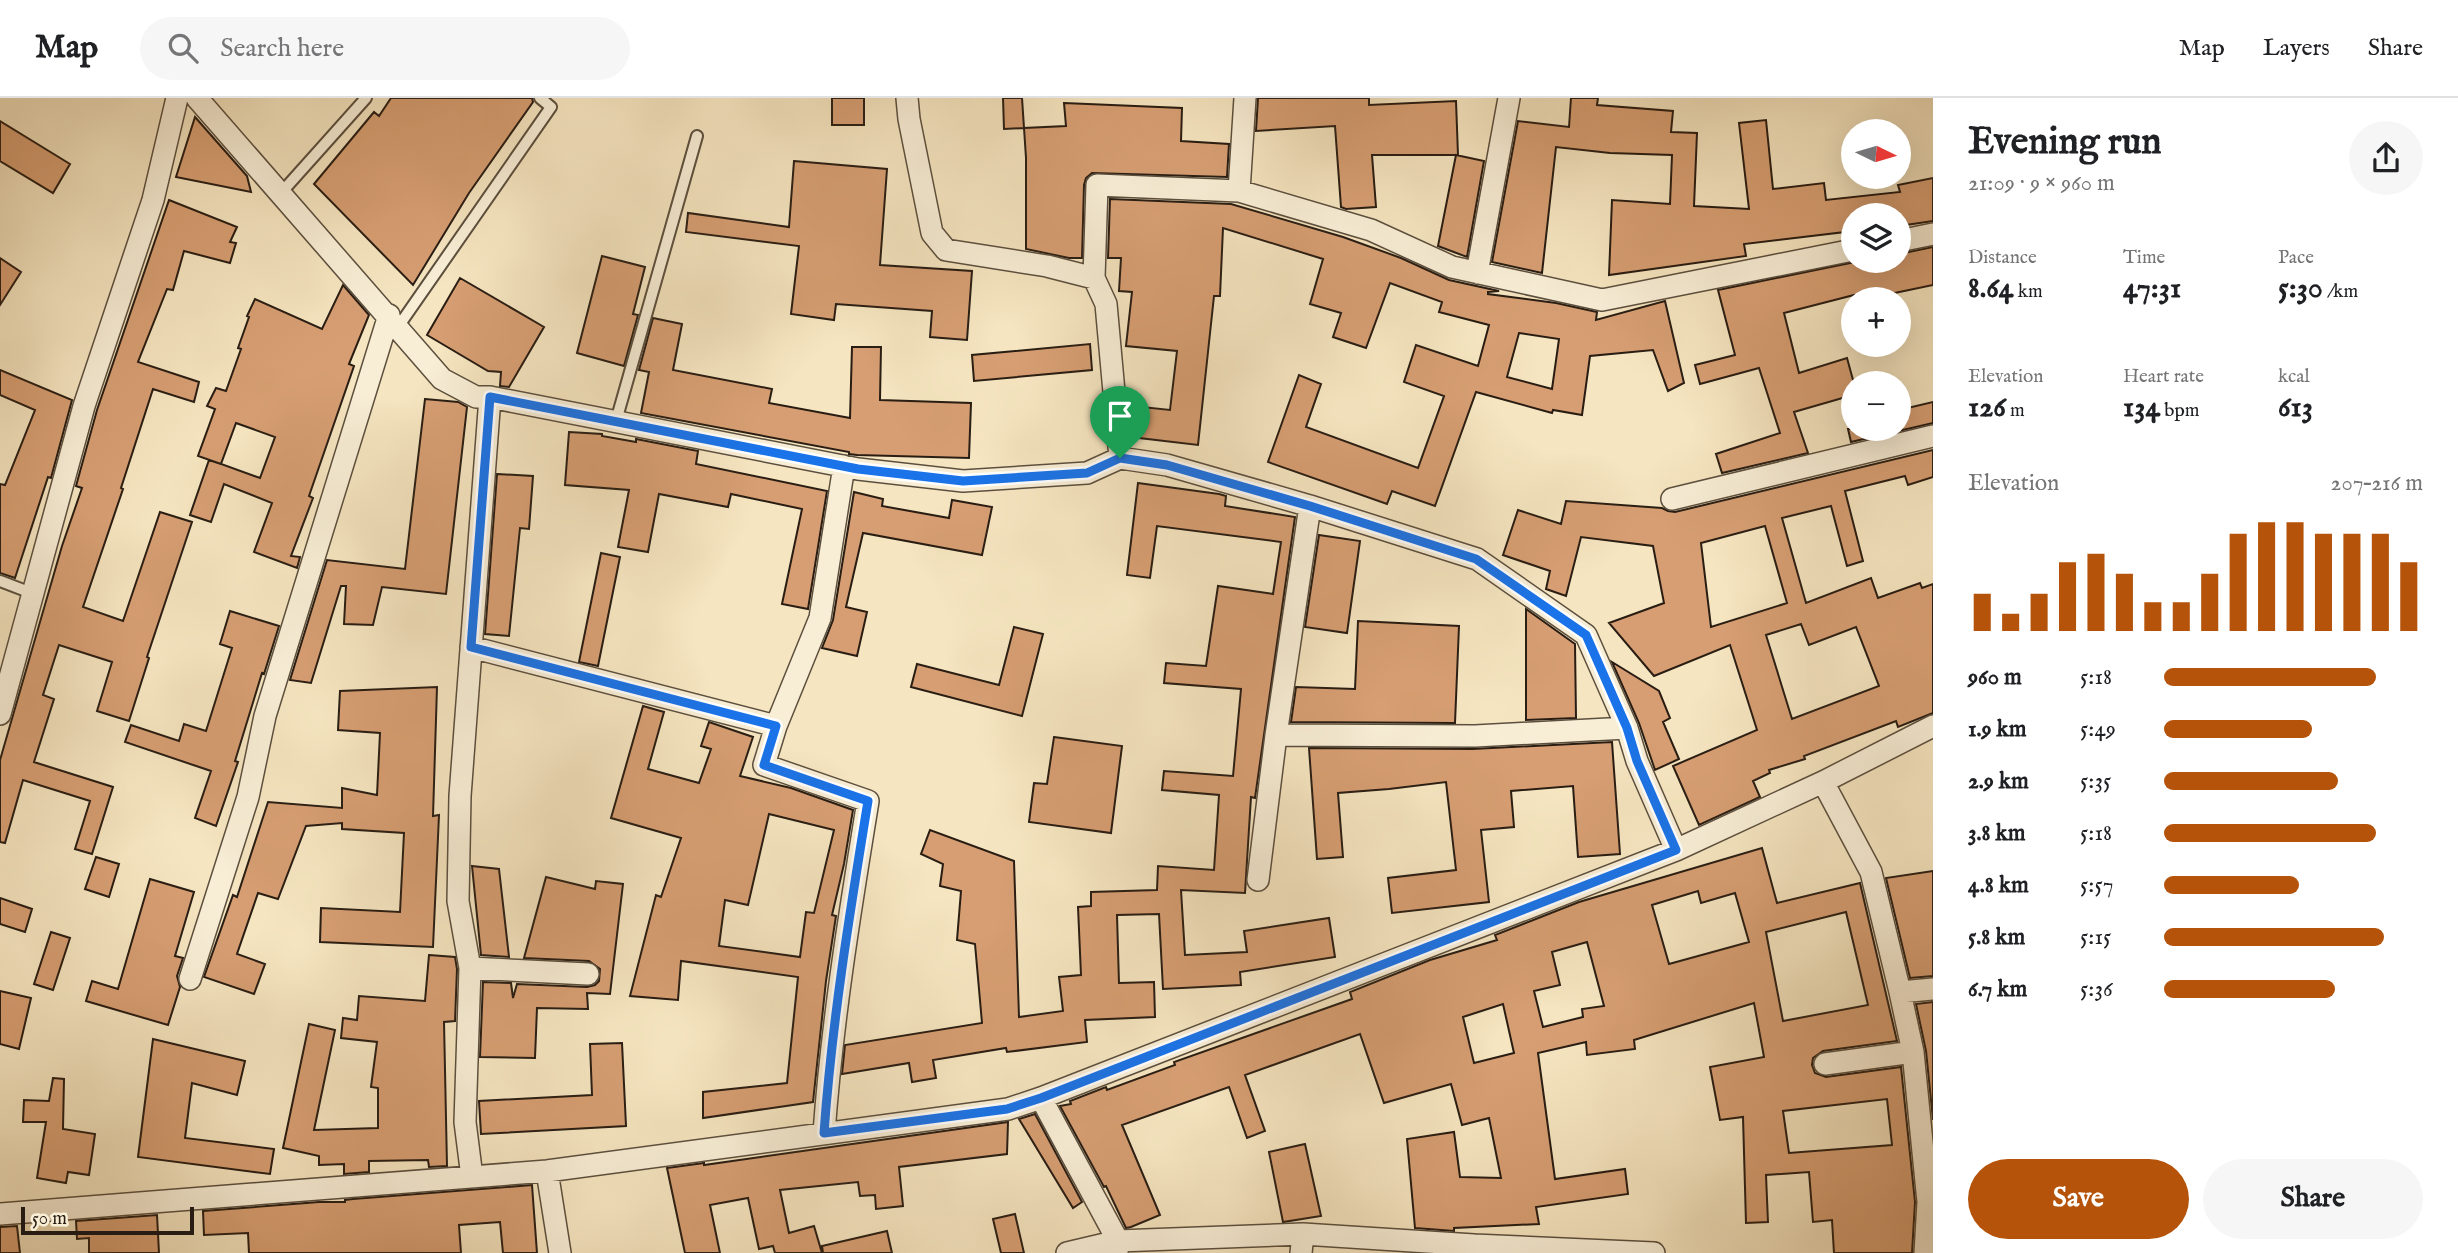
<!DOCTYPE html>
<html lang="en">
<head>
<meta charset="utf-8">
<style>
	:root { --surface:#fff; --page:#f6f6f6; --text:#202124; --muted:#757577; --line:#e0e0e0; --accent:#b45309 }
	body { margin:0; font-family:"IM FELL English",serif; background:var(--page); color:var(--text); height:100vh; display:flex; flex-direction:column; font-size:26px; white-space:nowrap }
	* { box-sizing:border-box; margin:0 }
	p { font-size:23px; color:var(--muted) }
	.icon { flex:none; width:38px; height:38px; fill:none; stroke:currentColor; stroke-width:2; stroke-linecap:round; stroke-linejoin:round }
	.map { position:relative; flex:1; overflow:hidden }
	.details { display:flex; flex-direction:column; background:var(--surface); width:525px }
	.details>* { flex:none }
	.needle { width:46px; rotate:95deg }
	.fabs { position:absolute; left:1841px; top:21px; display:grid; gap:14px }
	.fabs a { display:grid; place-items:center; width:70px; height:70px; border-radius:50%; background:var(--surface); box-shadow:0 7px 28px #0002; font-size:35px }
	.scale { position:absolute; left:21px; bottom:18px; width:173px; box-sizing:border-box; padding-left:7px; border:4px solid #291d13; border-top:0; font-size:19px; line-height:24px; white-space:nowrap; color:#291d13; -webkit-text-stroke:5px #f8eed6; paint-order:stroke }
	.pin { position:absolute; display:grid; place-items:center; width:60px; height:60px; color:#fff; margin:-72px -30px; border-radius:50% 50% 50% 0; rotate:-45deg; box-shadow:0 0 7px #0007 }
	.pin .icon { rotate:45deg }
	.round { display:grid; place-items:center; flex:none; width:74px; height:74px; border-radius:37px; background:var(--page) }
	.overview { display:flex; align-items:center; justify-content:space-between; height:119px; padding:0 35px }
	h1 { font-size:38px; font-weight:700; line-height:52px }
	.figures { display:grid; grid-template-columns:repeat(3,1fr); gap:10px; height:119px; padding:7px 35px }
	.figures div { display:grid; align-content:center }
	.figures b { font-size:30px; font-weight:700 }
	.figures small { font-size:19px; font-weight:400 }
	.figures p { font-size:19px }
	.chart { height:196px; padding:14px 35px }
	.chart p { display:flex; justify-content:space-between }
	.chart svg { width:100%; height:126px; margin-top:7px; stroke:var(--accent); stroke-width:6 }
	.action { display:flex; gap:14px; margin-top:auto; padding:14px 35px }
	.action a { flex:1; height:80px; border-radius:42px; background:var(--accent); color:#fff; font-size:28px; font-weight:700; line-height:80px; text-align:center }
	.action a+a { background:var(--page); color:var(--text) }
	ul { padding:0 35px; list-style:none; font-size:23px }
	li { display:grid; grid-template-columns:112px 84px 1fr; align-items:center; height:52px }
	li i { height:18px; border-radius:9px; background:var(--accent) }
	header { display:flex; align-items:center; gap:42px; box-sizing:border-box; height:98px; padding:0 35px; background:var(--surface); border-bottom:2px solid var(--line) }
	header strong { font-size:33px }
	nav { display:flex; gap:38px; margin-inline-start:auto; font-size:24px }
	.search { width:490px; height:63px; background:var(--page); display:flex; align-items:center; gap:18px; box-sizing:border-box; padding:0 24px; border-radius:38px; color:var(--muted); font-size:26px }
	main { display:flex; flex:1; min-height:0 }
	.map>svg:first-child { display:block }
</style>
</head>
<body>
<header>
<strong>Map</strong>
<div class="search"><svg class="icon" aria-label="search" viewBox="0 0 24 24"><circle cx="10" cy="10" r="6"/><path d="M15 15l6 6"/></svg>Search here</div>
<nav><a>Map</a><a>Layers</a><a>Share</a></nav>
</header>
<main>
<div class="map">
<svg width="1933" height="1155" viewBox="0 0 1933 1155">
	<rect width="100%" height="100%" fill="#f5e5c0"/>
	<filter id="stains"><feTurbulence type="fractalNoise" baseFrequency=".00286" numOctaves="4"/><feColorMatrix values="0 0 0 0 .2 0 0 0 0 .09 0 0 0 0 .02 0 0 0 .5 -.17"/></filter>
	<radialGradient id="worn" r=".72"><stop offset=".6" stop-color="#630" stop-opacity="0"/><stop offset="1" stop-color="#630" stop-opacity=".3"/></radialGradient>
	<path fill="#d69e72" stroke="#291d13" stroke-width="2" fill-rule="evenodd" d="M 391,0 L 532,0 L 533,4 L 469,95 L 413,187 L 314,86 L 374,14 L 379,18 Z
		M 832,0 L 864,0 L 864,27 L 832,27 Z
		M 1003,0 L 1022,0 L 1024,30 L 1004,31 Z
		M 1258,0 L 1369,0 L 1369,7 L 1456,3 L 1458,57 L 1372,57 L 1376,109 L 1346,111 L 1341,109 L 1335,28 L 1256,33 Z
		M 1571,0 L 1598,0 L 1597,7 L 1673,13 L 1671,34 L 1697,35 L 1694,108 L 1749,111 L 1739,25 L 1766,22 L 1773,91 L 1824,85 L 1826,102 L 1900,94 L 1898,87 L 1933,80 L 1933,123 L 1899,128 L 1899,117 L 1853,117 L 1853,133 L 1744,146 L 1746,158 L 1609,177 L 1612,102 L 1670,106 L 1672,57 L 1610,55 L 1556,49 L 1542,175 L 1492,164 L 1518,23 L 1569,29 Z
		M 1064,5 L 1182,10 L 1181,43 L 1229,46 L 1227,79 L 1092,75 L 1086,80 L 1084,87 L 1082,160 L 1069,160 L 1026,151 L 1026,60 L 1024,30 L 1066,28 Z
		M 195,19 L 247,78 L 251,94 L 176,79 Z
		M 0,23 L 70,66 L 53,95 L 0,63 Z
		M 1456,57 L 1484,63 L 1467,159 L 1438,148 Z
		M 794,63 L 887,71 L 880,167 L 972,173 L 967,242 L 930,239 L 932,213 L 836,206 L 834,222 L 791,216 L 799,148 L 686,134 L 688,115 L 789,129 Z
		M 1110,101 L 1231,106 L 1343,139 L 1401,160 L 1449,182 L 1499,193 L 1488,194 L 1488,196 L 1556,205 L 1597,214 L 1596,222 L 1665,203 L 1684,285 L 1668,293 L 1653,252 L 1590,258 L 1582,317 L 1553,312 L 1552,315 L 1476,294 L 1435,408 L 1392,393 L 1387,406 L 1268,364 L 1299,277 L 1321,286 L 1306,329 L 1418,370 L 1444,298 L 1404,284 L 1416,247 L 1478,268 L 1489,227 L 1439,214 L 1442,204 L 1390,185 L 1366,250 L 1333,239 L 1341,215 L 1310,206 L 1323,161 L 1223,130 L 1220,198 L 1214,198 L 1198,347 L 1131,339 L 1133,308 L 1170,312 L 1177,253 L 1126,248 L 1132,194 L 1119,193 L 1121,160 L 1108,160 ZM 1519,235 L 1559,241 L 1552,291 L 1507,279 Z
		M 169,102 L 237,129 L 230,144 L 236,145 L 230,165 L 184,153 L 173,192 L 167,191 L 138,264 L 199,284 L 194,304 L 153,291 L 121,390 L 123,391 L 83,509 L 123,523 L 160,414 L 192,424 L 147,559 L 149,560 L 129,623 L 97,613 L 112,564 L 59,547 L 43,597 L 54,601 L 34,664 L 113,689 L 92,756 L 75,751 L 90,703 L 23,682 L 5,745 L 0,744 L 0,662 L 62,448 L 82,390 L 76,388 L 97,312 Z
		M 1933,149 L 1933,187 L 1866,201 L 1855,201 L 1854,197 L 1784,215 L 1799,275 L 1847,260 L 1853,282 L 1853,297 L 1794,314 L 1808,355 L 1722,375 L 1716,356 L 1780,335 L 1759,270 L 1700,286 L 1695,267 L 1735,257 L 1718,192 L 1860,163 L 1899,163 L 1899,156 Z
		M 602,158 L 645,169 L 633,216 L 638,217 L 624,268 L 577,255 Z
		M 0,160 L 21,174 L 0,207 Z
		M 460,180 L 544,229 L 509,289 L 500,288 L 501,274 L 488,273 L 427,237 Z
		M 343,187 L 369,217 L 349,266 L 354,268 L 309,398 L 313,400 L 291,458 L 300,459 L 297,470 L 254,454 L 272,405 L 224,386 L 211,424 L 190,417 L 209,362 L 221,366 L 198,358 L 215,311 L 207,308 L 216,290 L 226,293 L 241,251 L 238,250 L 249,219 L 247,218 L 255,201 L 322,231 ZM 236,325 L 275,339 L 260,380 L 221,366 Z
		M 653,220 L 682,226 L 673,272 L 772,291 L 769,305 L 850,320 L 852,249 L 881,249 L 880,302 L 971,305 L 969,360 L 857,357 L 849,356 L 849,354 L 641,315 L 649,274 L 639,272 Z
		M 1090,246 L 1092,272 L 974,283 L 972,257 Z
		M 0,272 L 72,302 L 51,380 L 48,379 L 15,480 L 0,475 L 0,386 L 5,387 L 35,312 L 0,297 Z
		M 425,301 L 458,304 L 467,309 L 446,496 L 382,489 L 373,527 L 344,526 L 346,488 L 341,488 L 311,585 L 290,582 L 327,462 L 405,471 Z
		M 1933,304 L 1933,325 L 1851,344 L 1848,331 L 1899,331 L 1899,312 Z
		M 569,334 L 602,336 L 602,338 L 636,344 L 636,341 L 698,353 L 696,366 L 827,393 L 808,511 L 782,506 L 802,411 L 731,396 L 728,409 L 659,396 L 648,454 L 618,449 L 629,392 L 565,387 Z
		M 1933,352 L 1933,379 L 1908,387 L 1905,378 L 1845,393 L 1863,463 L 1847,468 L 1831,408 L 1782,420 L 1806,505 L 1871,480 L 1878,500 L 1920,485 L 1922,490 L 1933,486 L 1933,615 L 1898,629 L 1896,623 L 1804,658 L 1805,661 L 1769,672 L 1770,675 L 1753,683 L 1760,699 L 1699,727 L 1673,668 L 1757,632 L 1730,547 L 1654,578 L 1609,525 L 1664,505 L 1653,448 L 1581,439 L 1566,498 L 1546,491 L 1550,473 L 1503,457 L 1518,412 L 1561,426 L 1566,403 L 1662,410 L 1668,413 L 1675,414 ZM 1765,428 L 1787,505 L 1711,529 L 1701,445 ZM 1801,526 L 1809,547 L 1856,529 L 1879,588 L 1792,621 L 1766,537 Z
		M 497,376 L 533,378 L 529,431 L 520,430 L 509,538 L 485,536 Z
		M 1138,385 L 1219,396 L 1226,398 L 1225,408 L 1295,419 L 1255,700 L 1251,699 L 1245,795 L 1181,792 L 1185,857 L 1247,854 L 1244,833 L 1329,820 L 1335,859 L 1240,874 L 1241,887 L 1163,891 L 1159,816 L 1117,817 L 1119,885 L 1154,884 L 1155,919 L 1085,922 L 1087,944 L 1007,954 L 1006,950 L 933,962 L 936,980 L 912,984 L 909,965 L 842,976 L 845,947 L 982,925 L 975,846 L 957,842 L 961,793 L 940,788 L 943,766 L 921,756 L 930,732 L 1014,763 L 1019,919 L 1063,913 L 1059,879 L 1081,877 L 1078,809 L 1091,808 L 1091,794 L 1157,792 L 1158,768 L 1214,772 L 1219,697 L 1162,692 L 1164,673 L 1233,678 L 1241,591 L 1164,585 L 1166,565 L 1206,568 L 1218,488 L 1273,496 L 1281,444 L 1157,428 L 1150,480 L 1127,477 Z
		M 854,394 L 883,401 L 882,408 L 949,420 L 952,402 L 992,409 L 982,457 L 863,435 L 846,509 L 867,514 L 857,558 L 822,550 L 833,522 Z
		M 1319,437 L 1360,443 L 1347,535 L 1305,529 Z
		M 601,455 L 620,459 L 598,568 L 579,564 Z
		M 1526,511 L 1575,546 L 1576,620 L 1526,622 Z
		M 230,513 L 279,528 L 264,576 L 262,575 L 235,663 L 238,664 L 216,728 L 195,720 L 211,673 L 125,644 L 131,627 L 179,643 L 184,626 L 206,633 L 232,550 L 220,546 Z
		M 1358,523 L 1459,528 L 1455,625 L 1291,624 L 1296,589 L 1355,591 Z
		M 1014,529 L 1043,536 L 1022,618 L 911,589 L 917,566 L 999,587 Z
		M 1612,564 L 1659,593 L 1670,620 L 1663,624 L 1679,661 L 1655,672 L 1639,625 Z
		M 437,589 L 433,718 L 439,717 L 433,849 L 320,844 L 321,810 L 400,814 L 404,735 L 342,731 L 342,725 L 306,728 L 278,801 L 258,795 L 237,856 L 265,866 L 254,896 L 204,879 L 233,797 L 237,799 L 268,704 L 342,710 L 342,690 L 377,697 L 380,635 L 338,632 L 340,593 Z
		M 643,608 L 664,614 L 648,671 L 699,685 L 711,651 L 701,648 L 709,624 L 753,639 L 740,678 L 791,690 L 853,712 L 844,766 L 832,817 L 836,818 L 826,883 L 813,1004 L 703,1020 L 703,994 L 787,985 L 798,879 L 681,863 L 678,902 L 630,898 L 656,797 L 661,799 L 681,740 L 611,720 ZM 769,716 L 834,732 L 814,815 L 806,814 L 800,859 L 719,848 L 725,802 L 748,807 Z
		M 1054,639 L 1122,648 L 1111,735 L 1029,724 L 1034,685 L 1047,686 Z
		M 1612,644 L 1620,756 L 1578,759 L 1573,688 L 1511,693 L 1514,729 L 1481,732 L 1489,804 L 1392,815 L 1388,780 L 1456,772 L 1446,684 L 1389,691 L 1338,695 L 1343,759 L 1317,761 L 1309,650 L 1472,651 Z
		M 1762,750 L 1777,805 L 1860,785 L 1897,943 L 1823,953 L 1813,960 L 1812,967 L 1815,975 L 1826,979 L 1901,969 L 1915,1104 L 1912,1155 L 1834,1155 L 1832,1122 L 1813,1124 L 1809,1074 L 1766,1077 L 1768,1124 L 1746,1125 L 1743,1019 L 1720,1022 L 1710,969 L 1764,959 L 1754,905 L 1634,942 L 1635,951 L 1587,957 L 1586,944 L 1538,955 L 1555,1081 L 1625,1071 L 1628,1096 L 1536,1109 L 1539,1126 L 1454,1130 L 1454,1133 L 1415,1130 L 1407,1041 L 1454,1034 L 1460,1079 L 1501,1080 L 1489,1020 L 1462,1027 L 1451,986 L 1384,1005 L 1360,936 L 1245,977 L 1265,1033 L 1247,1040 L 1229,989 L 1122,1027 L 1160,1117 L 1131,1129 L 1126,1130 L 1106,1088 L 1104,1089 L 1060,1008 L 1071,1006 L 1070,1003 L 1106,989 L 1107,992 L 1175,967 L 1174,964 L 1352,901 L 1350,894 L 1430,862 L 1497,842 L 1495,837 L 1579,804 ZM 1698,793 L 1701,805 L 1735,795 L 1749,844 L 1669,866 L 1652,807 ZM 1846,814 L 1868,907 L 1783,923 L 1766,834 ZM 1587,844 L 1604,908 L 1582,911 L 1583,919 L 1543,929 L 1534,893 L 1560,887 L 1552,854 ZM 1503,906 L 1514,955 L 1474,965 L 1463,919 ZM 1887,1001 L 1892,1047 L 1789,1055 L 1783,1013 Z
		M 96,759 L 119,766 L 109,799 L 85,791 Z
		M 472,768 L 499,771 L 509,859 L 481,857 Z
		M 1933,773 L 1933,878 L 1910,880 L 1886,780 Z
		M 546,779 L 595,791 L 596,783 L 623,786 L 610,896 L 587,895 L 588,911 L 537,910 L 535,960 L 480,959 L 483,884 L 511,885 L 513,900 L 517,886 L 587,889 L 595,887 L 599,883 L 600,871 L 589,863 L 524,860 Z
		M 150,781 L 194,794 L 175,858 L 183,860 L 177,878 L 180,889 L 168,927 L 86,903 L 92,883 L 118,891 Z
		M 0,800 L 32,811 L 25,834 L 0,826 Z
		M 51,834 L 70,840 L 53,892 L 34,886 Z
		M 429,857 L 455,859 L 457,871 L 455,923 L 444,924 L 447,1068 L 429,1069 L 428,1062 L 369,1063 L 369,1074 L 344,1076 L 344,1066 L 319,1067 L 319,1058 L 283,1050 L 309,926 L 335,932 L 314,1032 L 378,1030 L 378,990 L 371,989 L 377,944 L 341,940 L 343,920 L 357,922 L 359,898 L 425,903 Z
		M 0,893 L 31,900 L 19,951 L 0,946 Z
		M 1933,904 L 1933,1022 L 1926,953 L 1916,906 Z
		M 153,941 L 245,963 L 237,997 L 192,985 L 185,1040 L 274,1051 L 270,1076 L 138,1059 Z
		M 622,945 L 626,1028 L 481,1036 L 479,1003 L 592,997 L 590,946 Z
		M 53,980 L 64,981 L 63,1031 L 95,1036 L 89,1077 L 68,1074 L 66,1085 L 37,1080 L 46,1024 L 23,1024 L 24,1002 L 49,1003 Z
		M 1035,1016 L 1082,1104 L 1073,1110 L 1019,1021 Z
		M 1008,1024 L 1007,1056 L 899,1069 L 903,1108 L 876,1111 L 875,1097 L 860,1098 L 858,1084 L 780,1092 L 789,1135 L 814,1128 L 822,1155 L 775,1155 L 773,1148 L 759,1151 L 748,1100 L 710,1107 L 720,1155 L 685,1155 L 667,1070 L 704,1065 L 704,1067 Z
		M 1305,1046 L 1321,1118 L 1283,1124 L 1269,1054 Z
		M 532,1087 L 537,1155 L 503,1155 L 500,1124 L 459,1127 L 461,1155 L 249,1155 L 248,1135 L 204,1137 L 203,1113 L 319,1104 L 345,1104 L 345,1102 L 353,1101 Z
		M 1015,1116 L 1024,1155 L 1001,1155 L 993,1121 Z
		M 157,1117 L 159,1155 L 89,1155 L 89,1140 L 77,1141 L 76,1123 Z
		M 17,1128 L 20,1155 L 0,1155 L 0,1129 Z
		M 887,1133 L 892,1155 L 823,1155 L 822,1148 Z"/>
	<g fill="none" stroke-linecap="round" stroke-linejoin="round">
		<defs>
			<path id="lane" d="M 281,95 L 366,0
				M 398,229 L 551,9 L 540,0
				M 616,323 L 697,38
				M 0,483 L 34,496"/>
			<path id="street" d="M 197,0 L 442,281 L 476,299 L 490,299 L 858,371 L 963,383 L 1087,375 L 1120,360 L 1167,367 L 1310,408 L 1477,461 L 1586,537 L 1627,630 L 1637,663 L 1676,752
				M 907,0 L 909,21 L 932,135 L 946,152 L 1047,168 L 1094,180 L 1106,206 L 1120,360
				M 1239,93 L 1371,132 L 1452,169 L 1602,202 L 1853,152
				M 1899,143 L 1933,136
				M 1477,175 L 1509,0
				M 1094,180 L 1097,87 L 1239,93 L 1245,0
				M 1672,401 L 1933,338
				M 1310,408 L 1276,637 L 1475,638 L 1627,630
				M 471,549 L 776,628 L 764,667 L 868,703 C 850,813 832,924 824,1035
				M 0,616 L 84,308 L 153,102 L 177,0
				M 776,628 L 820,520 L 844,368
				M 1823,684 L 1871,774 L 1900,894
				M 1258,782 L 1276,637
				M 470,870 L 588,876
				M 190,881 L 248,699 L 265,618 L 389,217
				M 1913,954 L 1900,894 L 1933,891
				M 1825,966 L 1913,954 L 1928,1104 L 1925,1155
				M 1041,1000 L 1118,1143 L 1067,1155
				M 547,1073 L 560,1155
				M 472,1079 L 465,1024 L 470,870 L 458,803 L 460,698 L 490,299
				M 0,1116 L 547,1073 L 1008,1011 L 1041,1000 L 1676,752 L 1823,684 L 1933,628
				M 1303,1136 L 1474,1147 L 1474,1155
				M 1474,1147 L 1654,1155
				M 1117,1155 L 1118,1143 L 1303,1136 L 1301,1155"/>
		</defs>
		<use href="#lane" stroke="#5c4f3e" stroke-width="14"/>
		<use href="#street" stroke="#5c4f3e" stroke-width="24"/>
		<use href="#lane" stroke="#f8eed6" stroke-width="10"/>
		<use href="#street" stroke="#f8eed6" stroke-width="21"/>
	</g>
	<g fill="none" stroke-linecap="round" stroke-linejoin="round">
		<defs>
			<path id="route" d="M 490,299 L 858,371 L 963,383 L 1087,375 L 1120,360 L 1167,367 L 1310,408 L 1476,461 L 1586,537 L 1627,630 L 1637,663 L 1676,752 L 1041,1000 L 1007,1011 L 824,1035 C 832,923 850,813 868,703 L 764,667 L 776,628 L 471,549 Z"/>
		</defs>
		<use href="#route" stroke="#fff" stroke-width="14"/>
		<use href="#route" stroke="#1a73e8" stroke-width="9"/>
	</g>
	<rect width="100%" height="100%" filter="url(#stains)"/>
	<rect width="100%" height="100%" fill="url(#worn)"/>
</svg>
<div class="fabs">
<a><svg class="needle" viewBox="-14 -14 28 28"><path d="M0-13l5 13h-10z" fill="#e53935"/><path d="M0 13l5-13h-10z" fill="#757577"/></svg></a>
<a><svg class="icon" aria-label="layers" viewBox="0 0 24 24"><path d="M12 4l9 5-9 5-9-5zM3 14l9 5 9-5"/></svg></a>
<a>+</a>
<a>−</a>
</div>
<div class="scale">50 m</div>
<div class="pin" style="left:1120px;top:360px;background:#1e9e55"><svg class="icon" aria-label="arrive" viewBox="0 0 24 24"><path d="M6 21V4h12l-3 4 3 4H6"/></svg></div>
</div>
<section class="details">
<div class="overview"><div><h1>Evening run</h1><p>21:09 · 9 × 960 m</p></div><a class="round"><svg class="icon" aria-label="share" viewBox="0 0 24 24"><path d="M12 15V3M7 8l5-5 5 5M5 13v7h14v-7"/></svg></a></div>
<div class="figures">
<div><p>Distance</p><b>8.64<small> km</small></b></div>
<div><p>Time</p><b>47:31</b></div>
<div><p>Pace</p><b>5:30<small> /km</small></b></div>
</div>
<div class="figures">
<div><p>Elevation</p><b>126<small> m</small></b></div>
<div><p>Heart rate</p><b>134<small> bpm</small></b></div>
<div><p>kcal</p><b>613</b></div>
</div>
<div class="chart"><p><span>Elevation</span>207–216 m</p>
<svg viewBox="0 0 160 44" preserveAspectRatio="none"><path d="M5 44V31M15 44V38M25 44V31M35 44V20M45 44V17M55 44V24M65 44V34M75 44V34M85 44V24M95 44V10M105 44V6M115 44V6M125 44V10M135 44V10M145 44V10M155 44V20"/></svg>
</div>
<ul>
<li><b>960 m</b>5:18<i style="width:82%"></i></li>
<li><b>1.9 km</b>5:49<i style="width:57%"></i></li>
<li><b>2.9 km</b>5:35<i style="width:67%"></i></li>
<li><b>3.8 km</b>5:18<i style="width:82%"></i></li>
<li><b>4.8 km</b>5:57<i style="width:52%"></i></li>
<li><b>5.8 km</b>5:15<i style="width:85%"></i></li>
<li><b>6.7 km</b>5:36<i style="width:66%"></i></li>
</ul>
<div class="action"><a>Save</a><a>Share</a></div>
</section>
</main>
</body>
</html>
